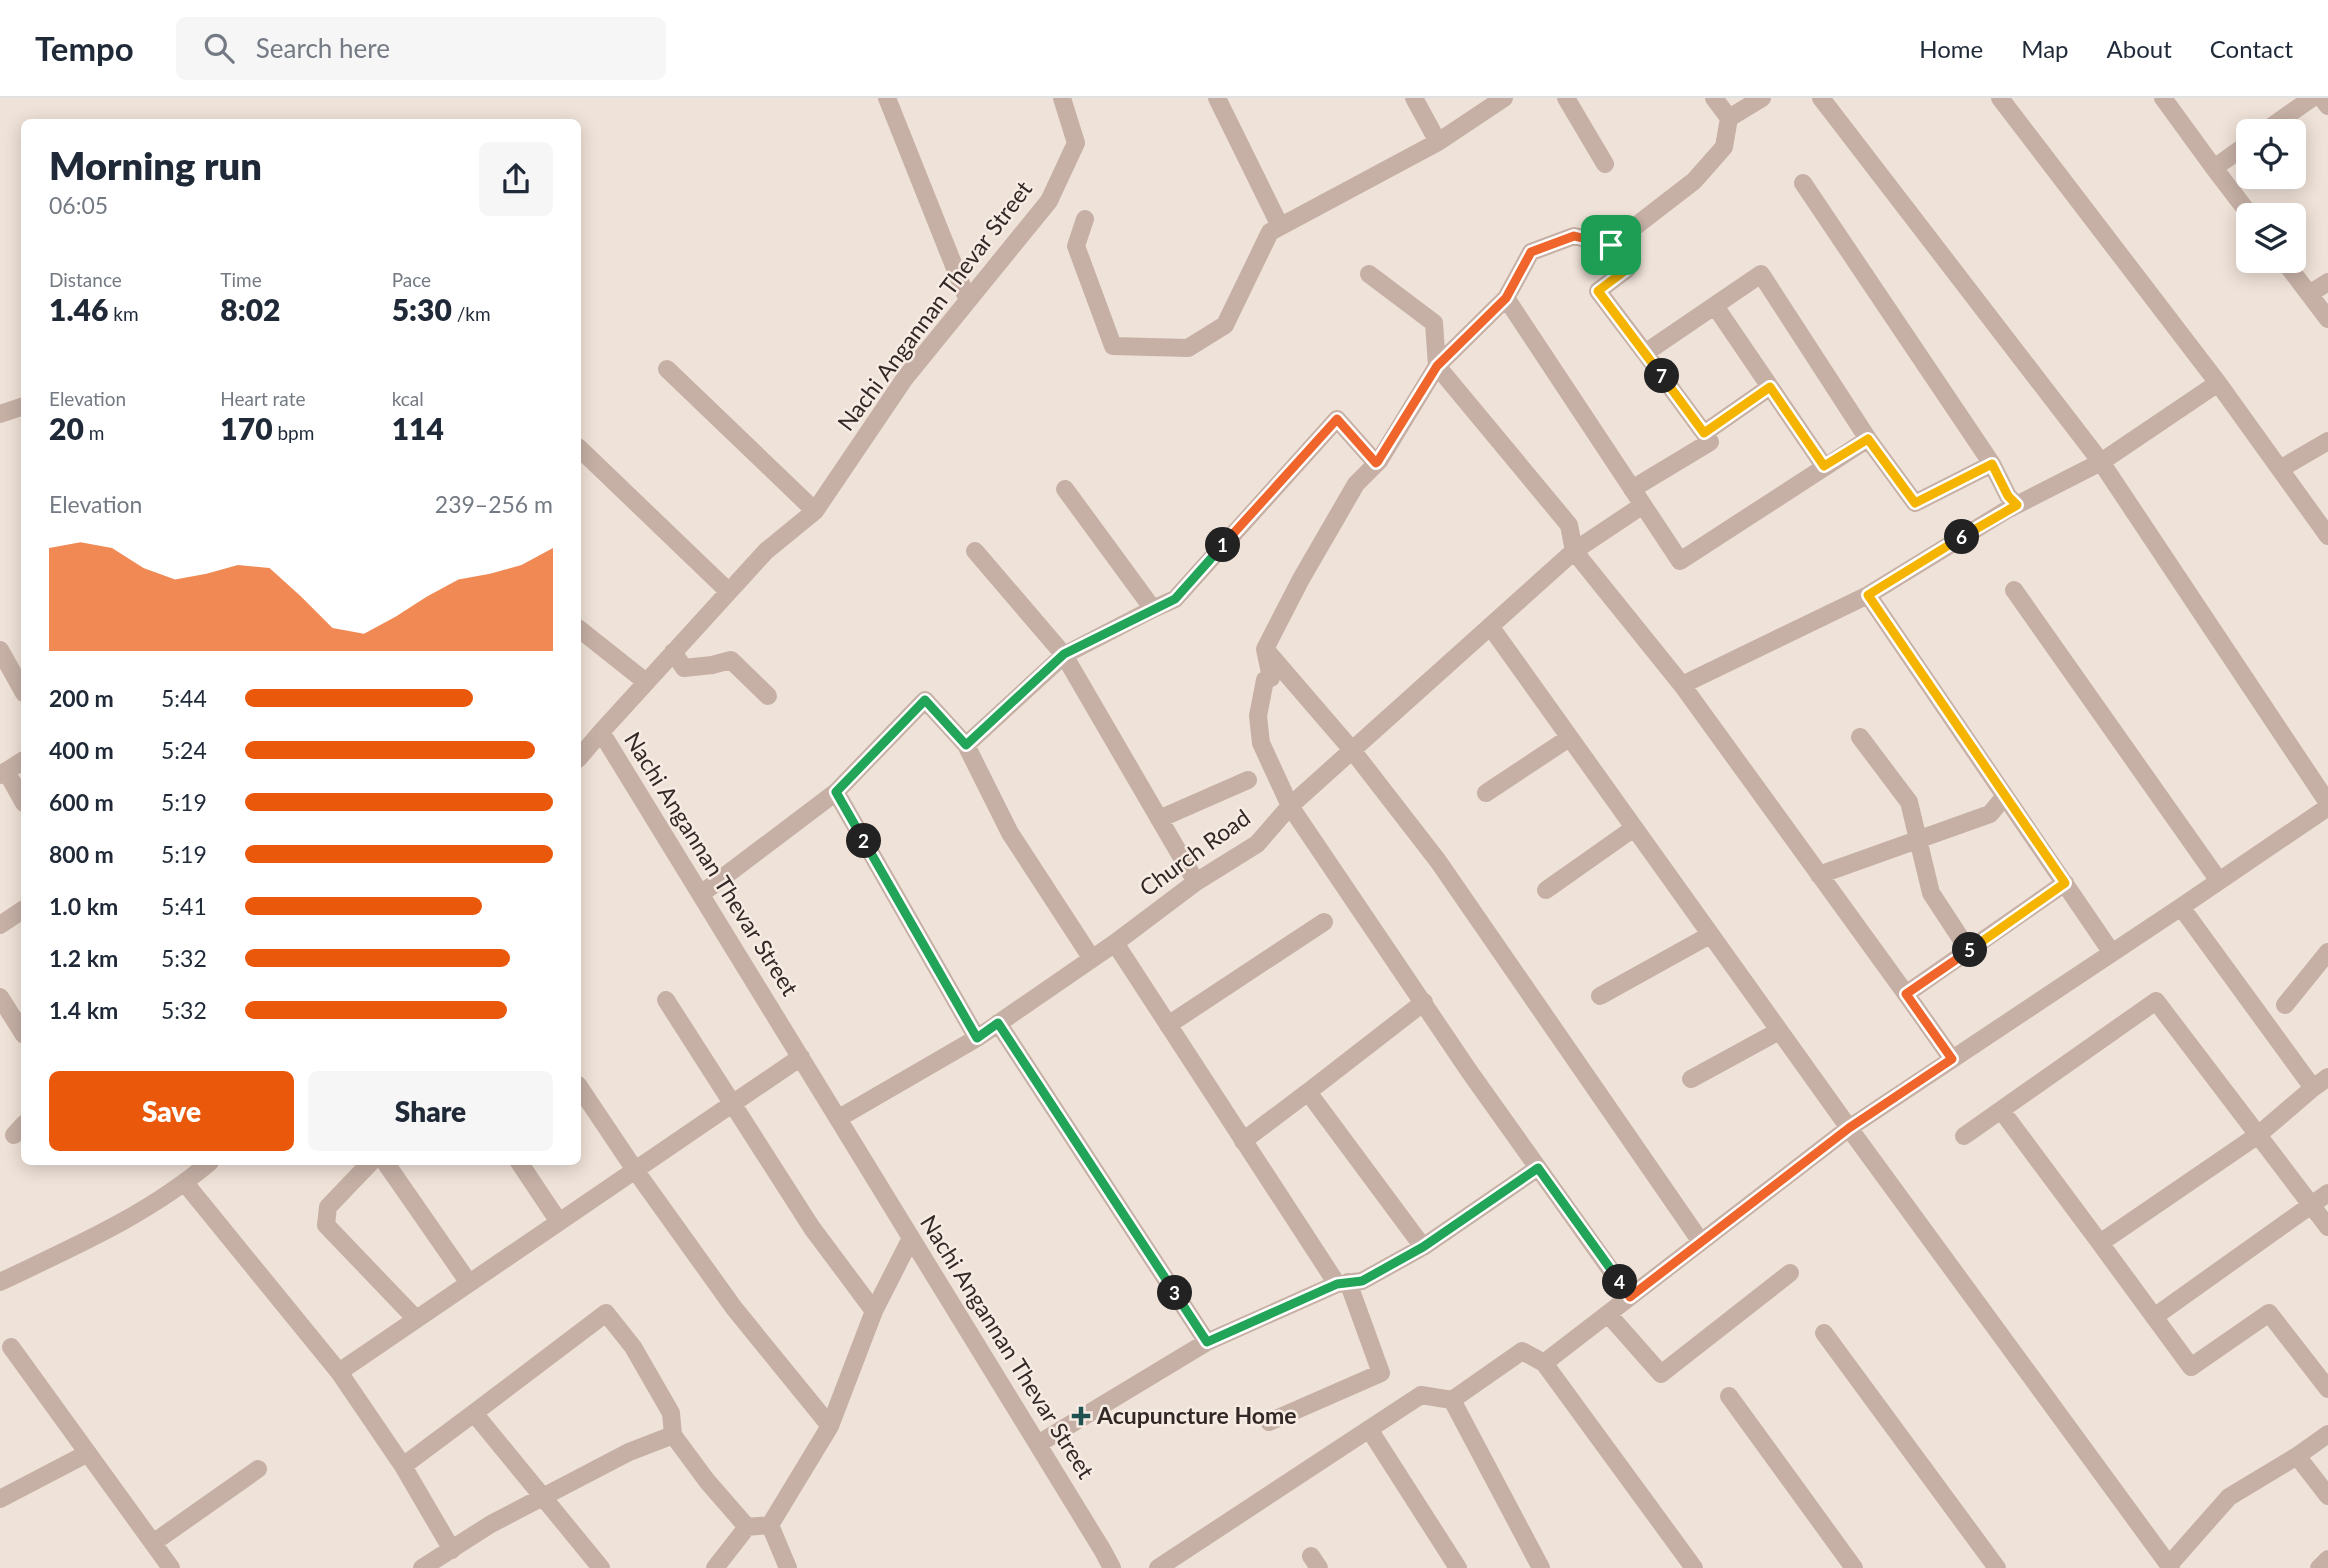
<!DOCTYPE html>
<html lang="en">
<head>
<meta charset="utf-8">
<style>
	:root { --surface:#fff; --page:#f6f6f7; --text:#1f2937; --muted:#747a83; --line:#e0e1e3; --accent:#ea580c }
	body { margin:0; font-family:Lato,sans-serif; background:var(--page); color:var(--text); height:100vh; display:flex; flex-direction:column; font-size:26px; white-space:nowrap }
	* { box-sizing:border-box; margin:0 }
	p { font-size:23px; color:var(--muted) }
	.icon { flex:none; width:38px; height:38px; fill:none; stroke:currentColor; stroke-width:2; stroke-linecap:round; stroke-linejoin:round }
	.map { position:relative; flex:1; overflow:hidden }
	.side { position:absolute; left:21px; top:21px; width:560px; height:1046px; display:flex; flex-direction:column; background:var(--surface); border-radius:10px; box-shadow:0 4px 18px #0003 }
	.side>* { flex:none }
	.controls { position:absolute; left:2236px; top:21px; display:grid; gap:14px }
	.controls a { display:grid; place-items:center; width:70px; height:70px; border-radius:10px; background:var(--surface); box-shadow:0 4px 18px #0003; font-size:35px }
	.pin { position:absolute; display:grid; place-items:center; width:60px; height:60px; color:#fff; margin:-30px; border-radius:14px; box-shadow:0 4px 10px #0006 }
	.km { position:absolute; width:35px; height:35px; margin:-18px; border-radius:50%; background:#222; color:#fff; font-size:19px; line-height:35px; text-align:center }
	.round { display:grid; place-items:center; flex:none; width:74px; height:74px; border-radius:10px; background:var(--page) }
	.head { display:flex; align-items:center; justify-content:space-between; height:119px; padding:0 28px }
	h1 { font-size:38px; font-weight:800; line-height:52px }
	.figures { display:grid; grid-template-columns:repeat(3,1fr); gap:10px; height:119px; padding:7px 28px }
	.figures div { display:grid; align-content:center }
	.figures b { font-size:30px; font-weight:800 }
	.figures small { font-size:19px; font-weight:400 }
	.figures p { font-size:19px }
	.chart { height:196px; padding:14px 28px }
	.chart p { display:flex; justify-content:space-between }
	.chart svg { width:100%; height:126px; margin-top:7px; fill:var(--accent); opacity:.7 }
	.action { display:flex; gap:14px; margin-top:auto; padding:14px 28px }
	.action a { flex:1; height:80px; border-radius:10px; background:var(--accent); color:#fff; font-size:28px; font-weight:800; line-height:80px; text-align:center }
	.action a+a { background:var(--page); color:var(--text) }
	ul { padding:0 28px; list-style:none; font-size:23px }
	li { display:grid; grid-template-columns:112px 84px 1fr; align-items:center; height:52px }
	li i { height:18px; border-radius:9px; background:var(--accent) }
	header { display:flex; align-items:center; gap:42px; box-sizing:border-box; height:98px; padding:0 35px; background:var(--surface); border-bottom:2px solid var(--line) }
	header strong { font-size:33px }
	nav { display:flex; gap:38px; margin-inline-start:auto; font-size:24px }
	.search { width:490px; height:63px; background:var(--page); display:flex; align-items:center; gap:18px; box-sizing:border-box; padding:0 24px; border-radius:10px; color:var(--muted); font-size:26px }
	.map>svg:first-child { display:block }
</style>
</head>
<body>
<header>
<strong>Tempo</strong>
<div class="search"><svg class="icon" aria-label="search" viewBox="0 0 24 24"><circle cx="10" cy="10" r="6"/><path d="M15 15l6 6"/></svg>Search here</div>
<nav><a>Home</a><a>Map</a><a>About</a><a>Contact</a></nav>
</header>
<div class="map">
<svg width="2328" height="1470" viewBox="0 0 2328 1470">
	<rect width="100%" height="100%" fill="#efe2d8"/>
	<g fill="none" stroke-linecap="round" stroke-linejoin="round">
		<path stroke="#c6b0a5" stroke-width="18" d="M 887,0 L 968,203
			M 1062,0 L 1076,45 L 1049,103 L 905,280 L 815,413 L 766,453 L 601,634 L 1103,1453 L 1112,1470
			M 1217,0 L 1280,128
			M 1566,0 L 1605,66
			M 1714,0 L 1729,20 L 1762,0
			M 1821,0 L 2101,364 L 2328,705
			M 2000,0 L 2218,285 L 2328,438
			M 2163,0 L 2214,70 L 2249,45
			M 2322,0 L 2328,8
			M 2265,33 L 2312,0
			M 1438,44 L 1504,0
			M 2214,70 L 2250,117
			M 1803,85 L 1992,366
			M 1085,121 L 1076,148 L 1113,248 L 1188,250 L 1225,227 L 1270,134 L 1438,44 L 1414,0
			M 1611,147 L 1694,83 L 1724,49 L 1729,20
			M 2284,163 L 2328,221
			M 1369,176 L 1434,225 L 1437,268 L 1569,427 L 1574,453 L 1682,587 L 1906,896 L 2065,785
			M 2309,196 L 2328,184
			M 1506,200 L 1437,268 L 1379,363 L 1356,386 L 1301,481 L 1265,551 L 1271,580 L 1265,582 L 1258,618 L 1261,645 L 1290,708 L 1469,973 L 1630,1199
			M 1715,208 L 1824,368
			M 1645,255 L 1704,335 L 1770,289
			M 667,271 L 815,413
			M 0,316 L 24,308
			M 1868,341 L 1680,463 L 1506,200 L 1531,154 L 1574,138 L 1611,147 L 1627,171 L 1598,193 L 1645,255 L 1761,176 L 1868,341 L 1915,405 L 1992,366 L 2008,398 L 2017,407
			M 578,349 L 728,493
			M 2280,371 L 2328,343
			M 1632,391 L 1710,344 L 1704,335
			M 975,453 L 1064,557 L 1196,784
			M 2014,492 L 2219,783
			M 1868,497 L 2112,855
			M 1153,511 L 1175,501 L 1337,321 L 1376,365
			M 1490,528 L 1849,1030 L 2171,1470
			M 578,530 L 646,584
			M 0,552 L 24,595
			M 1266,552 L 1352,652 L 1438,763 L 1701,1144
			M 673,554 L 684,570 L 712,567 L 731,562 L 768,598
			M 1682,587 L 1868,497 L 2005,413 L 2101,364 L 2218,285
			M 1860,639 L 1909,704 L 1931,795 L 1969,853
			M 966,647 L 1064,557 L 1153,511 L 1065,391
			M 578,661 L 601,634
			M 6,673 L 24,705
			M 0,677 L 24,662
			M 836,694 L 977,940
			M 1486,695 L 1569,640
			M 1159,721 L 1248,682
			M 1819,777 L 1990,716 L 2005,698
			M 1546,792 L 1634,730
			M 701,796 L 836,694 L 925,602 L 966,647 L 1010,735 L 1092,861
			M 2181,809 L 2328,709
			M 0,827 L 24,811
			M 1906,896 L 1952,961
			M 1600,898 L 1710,837
			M 0,899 L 24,937
			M 666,902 L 812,1130 L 874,1213
			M 2285,907 L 2328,854
			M 998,925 L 1207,1244
			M 1168,927 L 1324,824
			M 1691,981 L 1779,933
			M 578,987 L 635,1072 L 734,1210 L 830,1328
			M 2313,990 L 2258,1037 L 2100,1145 L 2191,1269 L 2269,1215 L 2328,1291
			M 2001,1012 L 2100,1145
			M 839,1020 L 977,940 L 1115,845 L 1196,784 L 1257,746 L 1290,708 L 1574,453 L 1643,407
			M 14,1037 L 24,1026
			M 1964,1038 L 2156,903 L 2328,1129
			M 1243,1043 L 1308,994
			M 371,1064 L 328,1109 L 326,1127 L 416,1221
			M 385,1064 L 469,1185
			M 519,1064 L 559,1124
			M 185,1085 L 339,1274
			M 1423,1149 L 1538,1070
			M 0,1184 C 73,1149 148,1117 210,1064
			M 1337,1186 L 1362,1183 L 1423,1149 L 1308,994 L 1424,904
			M 1608,1216 L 1661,1276 L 1790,1175
			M 2154,1219 L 2328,1095
			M 1824,1235 L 1997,1470
			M 11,1249 L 171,1470
			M 1544,1265 L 1849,1030 L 2181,809 L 2313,990 L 2328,979
			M 1729,1298 L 1854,1470
			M 1452,1302 L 1541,1470
			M 474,1315 L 606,1215 L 633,1249 L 671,1315 L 673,1337
			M 1269,1324 L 1381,1275 L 1348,1184
			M 1369,1331 L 1458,1470
			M 2328,1336 L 2297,1358 L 2328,1398
			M 1038,1346 L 1207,1244 L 1337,1186 L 1115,845
			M 403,1368 L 452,1452
			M 0,1401 L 88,1355
			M 770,1427 L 830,1328 L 874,1213 L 911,1140
			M 153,1445 L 258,1371
			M 1311,1458 L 1319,1470
			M 2169,1467 L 2229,1399 L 2297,1358
			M 422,1470 L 491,1426 L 629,1354 L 673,1337 L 707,1383 L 747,1429 L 770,1427 L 788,1470
			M 601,1470 L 474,1315 L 403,1368 L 339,1274 L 801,959
			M 715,1470 L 747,1429
			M 1158,1470 L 1421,1297 L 1452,1302 L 1522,1253 L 1544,1265 L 1694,1470
			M 2319,1470 L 2328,1461"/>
	</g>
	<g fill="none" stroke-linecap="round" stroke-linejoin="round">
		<defs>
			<path id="split-1" d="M 1223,447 L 1337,321 L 1376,365 L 1378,363 L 1437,268 L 1506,200 L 1531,154 L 1574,138 L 1611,147"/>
			<path id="split-2" d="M 864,743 L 836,694 L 925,602 L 966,647 L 1064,556 L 1175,501 L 1223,447"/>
			<path id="split-3" d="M 864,743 L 977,940 L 998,925 L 1175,1195"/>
			<path id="split-4" d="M 1175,1195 L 1207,1244 L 1337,1186 L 1362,1183 L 1423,1149 L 1538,1070 L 1620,1184"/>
			<path id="split-5" d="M 1620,1184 L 1630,1199 L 1849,1030 L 1952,961 L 1906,896 L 1970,852"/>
			<path id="split-6" d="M 1962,439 L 1868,497 L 2065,785 L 1970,852"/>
			<path id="split-7" d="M 1662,278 L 1704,335 L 1770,289 L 1824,368 L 1868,341 L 1915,405 L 1992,366 L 2008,398 L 2017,407 L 1962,439"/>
			<path id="split-8" d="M 1611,147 L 1627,171 L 1598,193 L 1662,278"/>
		</defs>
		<use href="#split-1" stroke="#fff" stroke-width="14"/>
		<use href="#split-2" stroke="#fff" stroke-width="14"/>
		<use href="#split-3" stroke="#fff" stroke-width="14"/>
		<use href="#split-4" stroke="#fff" stroke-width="14"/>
		<use href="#split-5" stroke="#fff" stroke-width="14"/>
		<use href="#split-6" stroke="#fff" stroke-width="14"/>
		<use href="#split-7" stroke="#fff" stroke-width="14"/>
		<use href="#split-8" stroke="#fff" stroke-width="14"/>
		<use href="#split-1" stroke="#f0652b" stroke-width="9"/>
		<use href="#split-2" stroke="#22a559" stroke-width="9"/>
		<use href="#split-3" stroke="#22a559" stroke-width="9"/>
		<use href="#split-4" stroke="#22a559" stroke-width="9"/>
		<use href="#split-5" stroke="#f0652b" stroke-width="9"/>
		<use href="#split-6" stroke="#f5b400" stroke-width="9"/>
		<use href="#split-7" stroke="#f5b400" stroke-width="9"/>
		<use href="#split-8" stroke="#f5b400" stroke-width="9"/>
	</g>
	<path fill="#1e514f" stroke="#f7ece4" stroke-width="2.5" d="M1077.5 1307.5h7v7h7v7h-7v7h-7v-7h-7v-7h7z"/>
	<g text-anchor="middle" stroke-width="5" stroke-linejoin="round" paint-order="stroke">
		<g font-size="23" fill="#332826" stroke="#f7ece4">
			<text transform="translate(935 208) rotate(-53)" y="8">Nachi Angannan Thevar Street</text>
			<text transform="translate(1195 755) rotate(-36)" y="8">Church Road</text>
			<text transform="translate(711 766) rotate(58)" y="8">Nachi Angannan Thevar Street</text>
			<text transform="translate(1007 1249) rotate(58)" y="8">Nachi Angannan Thevar Street</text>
		</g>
		<g font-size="23" font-weight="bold" fill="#332826" stroke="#f7ece4" text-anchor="start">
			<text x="1097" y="1326">Acupuncture Home</text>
		</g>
	</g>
</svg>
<div class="controls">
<a><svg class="icon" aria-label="locate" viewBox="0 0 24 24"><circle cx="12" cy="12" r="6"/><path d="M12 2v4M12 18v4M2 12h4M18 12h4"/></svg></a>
<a><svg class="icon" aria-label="layers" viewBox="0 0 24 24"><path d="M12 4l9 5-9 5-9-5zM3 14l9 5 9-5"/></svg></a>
</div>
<div class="pin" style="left:1611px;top:147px;background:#1e9e55"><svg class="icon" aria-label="arrive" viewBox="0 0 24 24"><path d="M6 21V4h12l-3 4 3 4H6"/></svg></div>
<b class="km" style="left:1223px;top:447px">1</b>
<b class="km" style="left:864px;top:743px">2</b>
<b class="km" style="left:1175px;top:1195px">3</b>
<b class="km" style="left:1620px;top:1184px">4</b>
<b class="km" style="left:1970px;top:852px">5</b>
<b class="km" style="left:1962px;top:439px">6</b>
<b class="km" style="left:1662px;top:278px">7</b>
<section class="side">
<div class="head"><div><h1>Morning run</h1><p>06:05</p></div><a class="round"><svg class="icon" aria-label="share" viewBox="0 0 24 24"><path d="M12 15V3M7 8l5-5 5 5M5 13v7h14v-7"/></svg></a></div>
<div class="figures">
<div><p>Distance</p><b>1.46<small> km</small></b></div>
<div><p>Time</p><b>8:02</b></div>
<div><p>Pace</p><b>5:30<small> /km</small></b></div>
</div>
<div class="figures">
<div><p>Elevation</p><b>20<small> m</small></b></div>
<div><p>Heart rate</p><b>170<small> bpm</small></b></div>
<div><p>kcal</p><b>114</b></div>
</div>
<div class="chart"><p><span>Elevation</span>239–256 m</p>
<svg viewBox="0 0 160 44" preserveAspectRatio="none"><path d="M0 44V8L10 6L20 8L30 15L40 19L50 17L60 14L70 15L80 25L90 36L100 38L110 32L120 25L130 19L140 17L150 14L160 8V44z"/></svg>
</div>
<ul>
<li><b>200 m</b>5:44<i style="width:74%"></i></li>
<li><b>400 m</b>5:24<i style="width:94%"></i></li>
<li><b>600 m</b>5:19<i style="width:100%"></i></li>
<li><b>800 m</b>5:19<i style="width:100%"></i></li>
<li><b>1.0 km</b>5:41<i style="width:77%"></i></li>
<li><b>1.2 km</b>5:32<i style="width:86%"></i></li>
<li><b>1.4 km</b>5:32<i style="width:85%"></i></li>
</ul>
<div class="action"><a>Save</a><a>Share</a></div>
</section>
</div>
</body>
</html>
